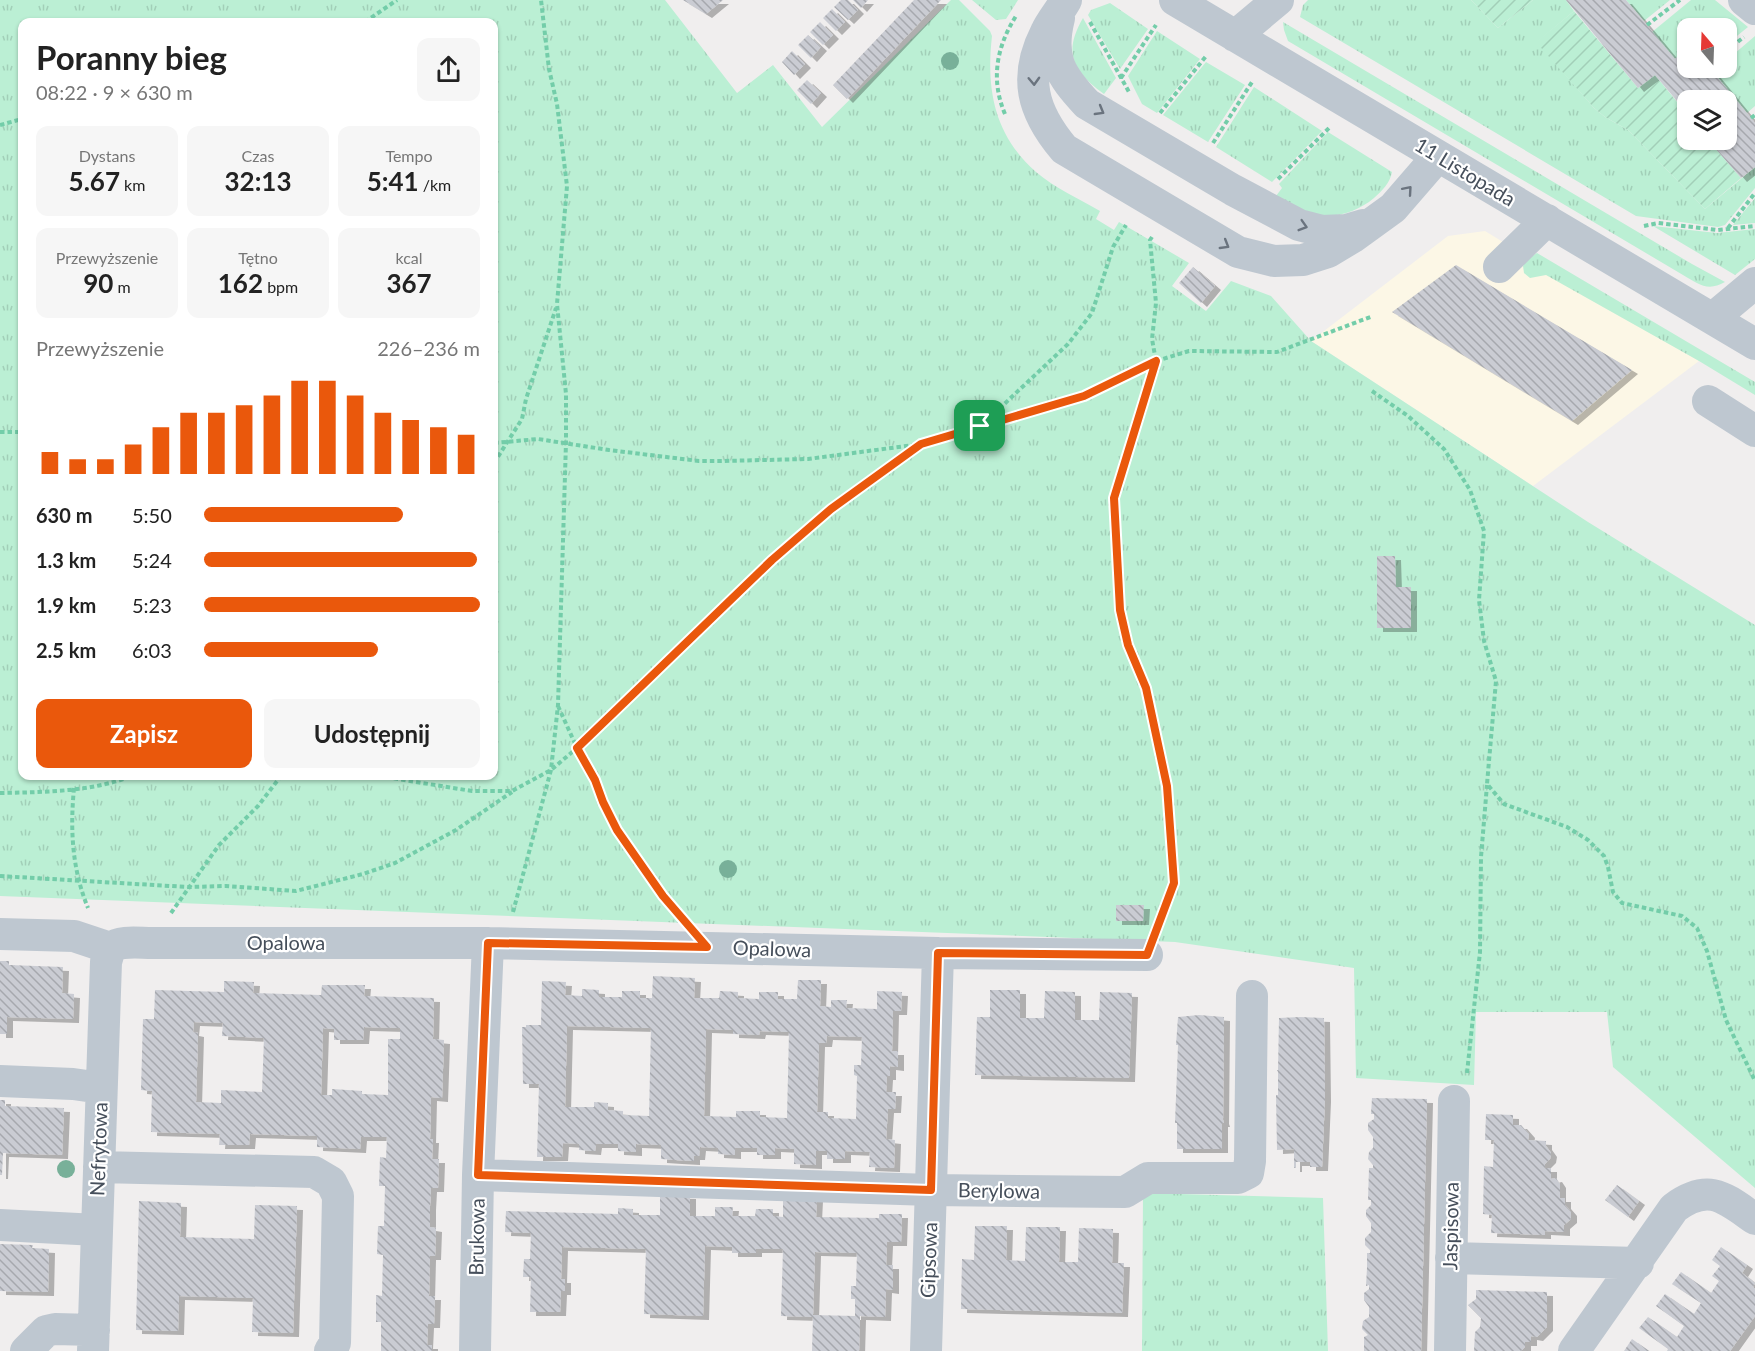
<!DOCTYPE html>
<html lang="pl">
<head>
<meta charset="utf-8">
<style>
	:root { --surface:#fff; --page:#f6f6f6; --text:#222; --muted:#767676; --accent:#ea580c }
	body { margin:0; font-family:Lato,sans-serif; background:var(--page); color:var(--text); height:100vh; display:flex; flex-direction:column; font-size:22px; white-space:nowrap }
	* { box-sizing:border-box; margin:0 }
	p { font-size:20px; color:var(--muted) }
	.icon { flex:none; width:33px; height:33px; fill:none; stroke:currentColor; stroke-width:2; stroke-linecap:round; stroke-linejoin:round }
	.map { position:relative; flex:1; overflow:hidden }
	.side { position:absolute; left:18px; top:18px; width:480px; height:762px; display:flex; flex-direction:column; background:var(--surface); border-radius:12px; box-shadow:0 2px 4px #0004 }
	.side>* { flex:none }
	.needle { width:39px; rotate:341deg }
	.tools { position:absolute; left:1677px; top:18px; display:grid; gap:12px }
	.tools a { display:grid; place-items:center; width:60px; height:60px; border-radius:12px; background:var(--surface); box-shadow:0 2px 4px #0004; font-size:30px }
	.pin { position:absolute; display:grid; place-items:center; width:51px; height:51px; color:#fff; margin:-26px; border-radius:12px; box-shadow:0 3px 9px #0006 }
	.round { display:grid; place-items:center; flex:none; width:63px; height:63px; border-radius:12px; background:var(--page) }
	.headline { display:flex; align-items:center; justify-content:space-between; height:102px; padding:0 18px }
	h1 { font-size:33px; font-weight:700; line-height:45px }
	.figures { display:grid; grid-template-columns:repeat(3,1fr); gap:9px; height:102px; padding:6px 18px }
	.figures div { display:grid; align-content:center; border-radius:12px; background:var(--page); text-align:center }
	.figures b { font-size:26px; font-weight:700 }
	.figures small { font-size:16px; font-weight:400 }
	.figures p { font-size:16px }
	.chart { height:168px; padding:12px 18px }
	.chart p { display:flex; justify-content:space-between }
	.chart svg { width:100%; height:108px; margin-top:6px; stroke:var(--accent); stroke-width:6 }
	.action { display:flex; gap:12px; margin-top:auto; padding:12px 18px }
	.action a { flex:1; height:69px; border-radius:12px; background:var(--accent); color:#fff; font-size:24px; font-weight:700; line-height:69px; text-align:center }
	.action a+a { background:var(--page); color:var(--text) }
	ul { padding:0 18px; list-style:none; font-size:20px }
	li { display:grid; grid-template-columns:96px 72px 1fr; align-items:center; height:45px }
	li i { height:15px; border-radius:8px; background:var(--accent) }
	.map>svg:first-child { display:block }
</style>
</head>
<body>
<div class="map">
<svg width="1755" height="1351" viewBox="0 0 1755 1351">
	<defs>
		<pattern id="grass-tufts" width="24" height="20" patternUnits="userSpaceOnUse" patternTransform="scale(1.5)"><rect width="24" height="20" fill="#bbefd4"/><path d="M3 7l-1-3M5 7V3M7 7l1-3M15 17l-1-3M17 17v-4M19 17l1-3" fill="none" stroke="#a2cfb8"/></pattern>
		<pattern id="garden-furrows" width="10" height="10" patternUnits="userSpaceOnUse" patternTransform="scale(1.5)"><rect width="10" height="10" fill="#bbefd4"/><path d="M-1 1l2-2M0 10L10 0M9 11l2-2" fill="none" stroke="#a2cfb8"/></pattern>
		<pattern id="building-back-hatch" width="6" height="6" patternUnits="userSpaceOnUse" patternTransform="scale(1.5)"><rect width="6" height="6" fill="#caccd3"/><path d="M-1 5l2 2M0 0l6 6M5-1l2 2" fill="none" stroke="#a6a8ae"/></pattern>
		<filter id="shadow"><feDropShadow dx="6" dy="4" stdDeviation="0" flood-color="#0004"/></filter>
	</defs>
	<rect width="100%" height="100%" fill="#f0eeee"/>
	<path fill="#fcf7e6" d="M 1485,231 L 1699,361 L 1533,486 L 1311,341 L 1448,236 Z"/>
	<path fill="url(#grass-tufts)" fill-rule="evenodd" d="M 0,0 L 665,0 L 737,93 L 773,65 L 822,127 L 951,0 L 959,0 L 990,31 L 992,36 C 986,89 994,135 1036,172 C 1055,188 1079,199 1100,211 L 1096,219 L 1114,230 L 1119,222 L 1189,263 L 1172,286 L 1206,311 L 1231,281 L 1271,296 L 1311,341 L 1588,522 L 1755,625 L 1755,1188 L 1613,1067 L 1607,1012 L 1476,1012 L 1474,1085 L 1356,1078 L 1354,968 L 1175,942 L 0,896 ZM 22,22 L 494,22 L 494,776 L 22,776 Z
		M 972,0 L 1018,0 L 1006,19 L 996,20 Z
		M 1308,0 L 1471,0 L 1498,28 L 1533,0 L 1566,0 L 1574,11 L 1537,42 L 1594,108 L 1605,117 L 1628,130 L 1705,209 L 1755,167 L 1755,188 L 1725,225 L 1718,227 L 1636,216 L 1300,17 L 1303,5 Z
		M 1626,0 L 1670,0 L 1644,21 Z
		M 1691,0 L 1715,0 L 1748,27 L 1727,44 L 1726,28 L 1688,28 L 1687,48 L 1675,59 L 1652,32 Z
		M 1110,3 L 1148,29 L 1120,69 L 1088,15 L 1091,10 Z
		M 1083,18 L 1116,78 L 1104,94 C 1074,72 1062,54 1083,18 Z
		M 1283,22 L 1692,264 L 1725,282 C 1708,292 1698,284 1683,275 L 1288,41 L 1284,30 Z
		M 1157,31 L 1200,59 L 1157,113 L 1142,104 L 1128,76 Z
		M 1755,36 L 1755,106 L 1747,113 L 1712,71 L 1717,68 L 1726,68 L 1727,60 Z
		M 1206,62 L 1245,85 L 1208,142 L 1163,115 Z
		M 1254,87 L 1322,131 L 1272,182 L 1216,147 Z
		M 1328,132 L 1392,172 C 1390,183 1382,191 1374,198 C 1355,214 1328,221 1305,211 C 1295,208 1285,201 1276,196 L 1282,188 L 1279,184 Z
		M 1755,198 L 1755,223 L 1733,225 Z
		M 1653,226 L 1717,233 L 1755,229 L 1755,259 L 1735,275 Z
		M 1537,253 L 1755,382 L 1755,395 L 1699,361 L 1546,275 L 1530,278 L 1524,273 L 1523,266 L 1527,259 Z
		M 1143,1193 L 1323,1198 L 1328,1351 L 1142,1351 Z"/>
	<path fill="url(#garden-furrows)" d="M 1471,0 L 1533,0 L 1498,28 Z
		M 1574,11 L 1638,88 L 1655,75 L 1687,114 L 1688,140 L 1708,140 L 1741,178 L 1705,209 L 1628,130 L 1605,117 L 1594,108 L 1536,42 Z"/>
	<path fill="url(#building-back-hatch)" fill-rule="evenodd" filter="url(#shadow)" d="M 683,0 L 723,0 L 706,14 Z
		M 841,0 L 848,0 L 858,10 L 848,20 L 834,7 Z
		M 853,0 L 868,0 L 861,8 Z
		M 914,0 L 941,0 L 847,99 L 833,85 Z
		M 1566,0 L 1626,0 L 1675,59 L 1688,48 L 1688,68 L 1710,68 L 1755,123 L 1755,167 L 1741,178 L 1708,140 L 1726,140 L 1726,100 L 1688,100 L 1688,114 L 1655,75 L 1638,88 Z
		M 832,9 L 845,22 L 836,31 L 823,18 Z
		M 820,22 L 833,35 L 823,45 L 810,32 Z
		M 808,35 L 821,47 L 811,58 L 798,45 Z
		M 792,51 L 805,64 L 794,75 L 782,62 Z
		M 807,80 L 821,93 L 811,104 L 797,90 Z
		M 1456,265 L 1632,370 L 1572,421 L 1392,312 Z
		M 1193,267 L 1215,286 L 1201,303 L 1179,283 Z
		M 1377,556 L 1395,556 L 1396,587 L 1411,587 L 1411,628 L 1377,628 Z
		M 1116,905 L 1144,905 L 1143,921 L 1116,921 Z
		M 0,961 L 9,961 L 9,965 L 63,967 L 62,993 L 74,994 L 73,1019 L 7,1017 L 7,1034 L 0,1034 Z
		M 653,976 L 695,978 L 694,998 L 719,998 L 720,991 L 738,992 L 738,998 L 759,999 L 759,992 L 778,992 L 778,999 L 797,999 L 798,980 L 821,980 L 820,1006 L 831,1007 L 831,1000 L 847,1000 L 846,1008 L 877,1009 L 877,991 L 902,992 L 901,1011 L 893,1011 L 892,1051 L 898,1051 L 898,1067 L 890,1066 L 890,1076 L 887,1076 L 886,1092 L 896,1092 L 895,1109 L 888,1109 L 886,1139 L 895,1140 L 894,1168 L 869,1167 L 870,1152 L 845,1151 L 845,1159 L 827,1159 L 827,1151 L 816,1151 L 816,1165 L 794,1164 L 794,1149 L 775,1148 L 775,1155 L 757,1155 L 757,1148 L 735,1148 L 735,1155 L 718,1154 L 718,1148 L 700,1147 L 699,1156 L 694,1156 L 694,1161 L 676,1160 L 661,1159 L 661,1145 L 636,1144 L 636,1152 L 618,1151 L 618,1144 L 596,1144 L 595,1151 L 579,1150 L 579,1144 L 563,1143 L 562,1157 L 537,1157 L 539,1084 L 523,1084 L 522,1027 L 526,1027 L 526,1025 L 541,1025 L 542,981 L 566,982 L 565,995 L 582,996 L 582,989 L 599,990 L 599,997 L 622,997 L 622,991 L 640,991 L 640,998 L 652,998 ZM 567,1026 L 651,1028 L 649,1116 L 623,1115 L 623,1111 L 608,1110 L 608,1103 L 594,1102 L 594,1107 L 565,1107 ZM 706,1029 L 733,1030 L 733,1034 L 759,1035 L 760,1031 L 789,1032 L 787,1118 L 760,1117 L 760,1111 L 736,1111 L 736,1117 L 704,1116 ZM 827,1036 L 862,1037 L 861,1065 L 854,1065 L 854,1075 L 857,1076 L 856,1119 L 828,1118 L 828,1112 L 817,1112 L 819,1043 L 826,1043 Z
		M 224,981 L 254,982 L 253,993 L 321,995 L 322,985 L 365,985 L 364,996 L 434,998 L 433,1039 L 444,1040 L 442,1098 L 431,1097 L 430,1139 L 433,1139 L 432,1159 L 439,1159 L 438,1188 L 431,1188 L 430,1206 L 430,1227 L 436,1228 L 435,1256 L 430,1256 L 429,1296 L 435,1296 L 434,1324 L 428,1324 L 427,1345 L 432,1345 L 432,1351 L 381,1351 L 381,1322 L 376,1322 L 376,1295 L 382,1296 L 383,1255 L 377,1254 L 378,1226 L 384,1226 L 385,1186 L 379,1186 L 380,1157 L 386,1158 L 387,1137 L 361,1137 L 360,1149 L 317,1147 L 317,1136 L 250,1134 L 249,1145 L 219,1145 L 220,1134 L 151,1132 L 152,1091 L 141,1090 L 143,1019 L 154,1019 L 155,990 L 224,992 ZM 194,1022 L 223,1023 L 222,1036 L 264,1038 L 262,1092 L 221,1090 L 221,1103 L 196,1102 L 198,1033 L 193,1032 ZM 364,1027 L 400,1028 L 400,1039 L 388,1039 L 388,1095 L 362,1094 L 362,1091 L 332,1089 L 332,1095 L 321,1095 L 323,1028 L 334,1029 L 334,1040 L 363,1040 Z
		M 990,990 L 1020,990 L 1020,1018 L 1044,1018 L 1045,991 L 1075,992 L 1075,1020 L 1099,1020 L 1100,992 L 1132,993 L 1129,1078 L 975,1075 L 977,1017 L 990,1017 Z
		M 1199,1015 L 1224,1017 L 1223,1120 L 1224,1123 L 1222,1123 L 1222,1149 L 1177,1149 L 1177,1123 L 1175,1123 L 1178,1045 L 1176,1045 L 1178,1017 Z
		M 1300,1017 L 1324,1018 L 1325,1098 L 1322,1167 L 1310,1167 L 1310,1162 L 1296,1162 L 1296,1168 L 1294,1168 L 1294,1149 L 1277,1150 L 1276,1095 L 1278,1095 L 1278,1072 L 1277,1070 L 1278,1070 L 1279,1018 Z
		M 1372,1098 L 1427,1099 L 1421,1351 L 1364,1351 L 1364,1337 L 1368,1335 L 1362,1329 L 1363,1321 L 1369,1317 L 1369,1307 L 1364,1300 L 1364,1293 L 1369,1289 L 1369,1285 L 1366,1286 L 1367,1268 L 1367,1253 L 1370,1253 L 1370,1250 L 1365,1245 L 1365,1238 L 1371,1232 L 1371,1223 L 1366,1216 L 1366,1210 L 1371,1205 L 1371,1200 L 1368,1200 L 1369,1168 L 1373,1168 L 1373,1165 L 1368,1159 L 1369,1152 L 1373,1148 L 1373,1137 L 1368,1130 L 1368,1123 L 1374,1119 L 1374,1114 L 1371,1114 Z
		M 0,1100 L 5,1100 L 5,1106 L 64,1108 L 62,1155 L 3,1153 L 2,1175 L 0,1175 Z
		M 1486,1114 L 1513,1115 L 1513,1125 L 1521,1125 L 1529,1134 L 1528,1140 L 1546,1141 L 1546,1146 L 1551,1153 L 1550,1159 L 1545,1164 L 1545,1168 L 1551,1168 L 1551,1179 L 1556,1178 L 1560,1184 L 1560,1198 L 1565,1198 L 1565,1205 L 1571,1212 L 1571,1219 L 1564,1225 L 1564,1232 L 1545,1231 L 1545,1235 L 1491,1233 L 1492,1215 L 1483,1214 L 1484,1166 L 1493,1167 L 1494,1140 L 1485,1140 Z
		M 1617,1185 L 1639,1201 L 1628,1217 L 1605,1200 Z
		M 660,1194 L 690,1195 L 690,1216 L 715,1216 L 715,1207 L 733,1207 L 732,1216 L 755,1216 L 756,1209 L 773,1209 L 773,1216 L 783,1217 L 783,1199 L 817,1197 L 816,1217 L 879,1218 L 879,1214 L 902,1214 L 901,1242 L 887,1242 L 886,1265 L 893,1265 L 893,1290 L 886,1289 L 885,1317 L 860,1316 L 859,1351 L 812,1351 L 813,1317 L 781,1316 L 783,1249 L 756,1249 L 756,1253 L 732,1253 L 732,1247 L 705,1246 L 703,1316 L 644,1314 L 646,1249 L 562,1247 L 561,1279 L 565,1279 L 565,1291 L 561,1291 L 560,1312 L 530,1312 L 531,1277 L 523,1277 L 524,1259 L 530,1259 L 531,1233 L 505,1232 L 506,1211 L 618,1214 L 618,1208 L 633,1209 L 633,1215 L 660,1215 ZM 815,1252 L 857,1253 L 856,1286 L 851,1286 L 851,1299 L 855,1299 L 855,1316 L 813,1315 Z
		M 139,1201 L 181,1203 L 180,1237 L 254,1239 L 255,1205 L 297,1206 L 293,1333 L 252,1332 L 253,1298 L 179,1296 L 178,1331 L 136,1330 Z
		M 975,1226 L 1007,1226 L 1006,1260 L 1025,1261 L 1026,1227 L 1060,1227 L 1059,1262 L 1078,1262 L 1079,1228 L 1113,1229 L 1112,1263 L 1124,1263 L 1122,1313 L 961,1309 L 962,1259 L 974,1260 Z
		M 0,1244 L 33,1245 L 32,1248 L 49,1249 L 48,1292 L 0,1291 Z
		M 1721,1247 L 1747,1265 L 1742,1273 L 1755,1283 L 1753,1287 L 1755,1289 L 1755,1316 L 1730,1351 L 1667,1351 L 1668,1349 L 1639,1328 L 1648,1317 L 1677,1337 L 1684,1326 L 1656,1306 L 1665,1294 L 1694,1314 L 1701,1303 L 1672,1284 L 1681,1272 L 1711,1293 L 1719,1281 L 1712,1276 L 1720,1266 L 1712,1260 Z
		M 1476,1290 L 1547,1292 L 1547,1327 L 1537,1337 L 1531,1336 L 1531,1342 L 1525,1342 L 1525,1347 L 1521,1351 L 1474,1351 L 1475,1332 L 1480,1327 L 1481,1318 L 1468,1305 L 1476,1299 Z
		M 1632,1339 L 1649,1351 L 1624,1351 Z"/>
	<g fill="none" stroke-linecap="round" stroke-linejoin="round">
		<path stroke="#73cda9" stroke-width="4" stroke-dasharray="4.5 3" stroke-linecap="butt" d="M 365,22 L 397,0
			M 1090,22 L 1129,92
			M 1647,25 L 1680,0
			M 1726,51 L 1744,37
			M 1121,78 L 1156,25
			M 1160,113 L 1207,55
			M 1005,114 C 990,79 997,46 1016,16
			M 1751,118 L 1755,115
			M 0,125 L 22,119
			M 1213,143 L 1252,82
			M 1278,179 L 1329,128
			M 1644,226 L 1658,223 L 1718,230 L 1755,226
			M 1728,228 L 1755,193
			M 1152,237 L 1150,240 L 1156,303 L 1152,339 L 1156,361 L 1114,498 L 1120,610 L 1128,645 L 1145,688 L 1167,786 L 1174,883 L 1159,927
			M 1372,391 L 1408,416 L 1444,449 L 1470,490 L 1484,531 L 1479,600 L 1484,641 L 1496,681 L 1487,784 L 1504,804 L 1567,827 L 1588,840 L 1604,856 L 1608,867 L 1613,892 L 1622,903 L 1682,916 L 1697,928 L 1707,951 L 1726,1020 L 1755,1081
			M 983,424 L 1068,344 L 1092,313 L 1113,247 L 1126,225
			M 0,432 L 22,432
			M 494,443 L 538,439 L 609,450 L 699,461 L 721,461 L 808,459 L 921,444
			M 494,463 L 522,419 L 526,399 L 556,308
			M 558,706 L 577,748 L 595,780 L 617,830 L 663,896 L 680,916
			M 379,776 L 472,791 L 512,791 L 551,770 L 577,748 L 772,560 L 831,509 L 921,444 L 1084,396 L 1156,361 L 1189,351 L 1277,352 L 1373,316
			M 74,788 C 70,830 72,869 88,908
			M 0,793 C 44,792 91,792 132,776
			M 0,876 L 188,887 L 226,886 L 296,891 L 363,874 L 395,863 L 456,830 L 512,792
			M 513,912 L 551,770 L 558,705 L 566,442 L 566,394 L 557,304 L 567,186 L 557,104 L 549,69 L 541,0
			M 171,913 L 219,845 L 258,806 L 281,776
			M 1467,1073 L 1480,952 L 1481,857 L 1487,785"/>
		<path stroke="#bec7d0" stroke-width="32" d="M 1066,0 C 1060,11 1051,21 1046,32 C 1023,77 1032,111 1064,149 L 1238,252 L 1274,261 L 1303,260 L 1328,252 L 1353,237 L 1393,208 L 1438,156
			M 1175,0 L 1755,344
			M 1744,0 L 1755,9
			M 1059,18 C 1049,58 1060,75 1087,104 L 1233,190 L 1299,225 L 1322,231 L 1346,230 L 1363,225
			M 1235,36 L 1278,0
			M 1499,267 L 1547,220
			M 1713,318 L 1755,283
			M 1708,401 L 1755,431
			M 0,934 L 74,936 L 110,948
			M 110,948 C 121,940 138,943 152,943 L 488,943 L 938,953 L 1147,955
			M 0,1081 L 73,1084 L 101,1088
			M 99,1167 L 314,1172 L 331,1182 L 338,1196 L 335,1343 L 330,1351
			M 478,1175 L 931,1190 L 1125,1192 L 1148,1178 L 1238,1178 L 1248,1173 L 1250,1161 L 1252,996
			M 0,1225 L 97,1230
			M 1451,1258 L 1638,1263
			M 26,1351 L 46,1331 L 55,1329 L 94,1330
			M 93,1351 L 106,962 L 110,948
			M 475,1351 L 478,1175 L 488,943
			M 926,1351 L 938,953
			M 1450,1351 L 1454,1101
			M 1574,1351 L 1674,1208 C 1709,1182 1725,1198 1755,1219"/>
	</g>
	<g fill="#78b099">
		<circle cx="950" cy="61" r="9"/>
		<circle cx="728" cy="869" r="9"/>
		<circle cx="66" cy="1169" r="9"/>
	</g>
	<defs><path id="oneway-chevron" d="M-2-3.5L2.5 0L-2 3.5" fill="none" stroke-width="1.6" stroke-linecap="round" stroke-linejoin="round" transform="scale(1.5)"/></defs>
	<g stroke="#6a737e">
		<use href="#oneway-chevron" transform="translate(1034 81) rotate(88)"/>
		<use href="#oneway-chevron" transform="translate(1100 111) rotate(30)"/>
		<use href="#oneway-chevron" transform="translate(1408 190) rotate(-49)"/>
		<use href="#oneway-chevron" transform="translate(1303 226) rotate(17)"/>
		<use href="#oneway-chevron" transform="translate(1225 245) rotate(31)"/>
	</g>
	<g fill="none" stroke-linecap="round" stroke-linejoin="round">
		<defs>
			<path id="route" d="M 1156,361 L 1114,498 L 1120,610 L 1128,645 L 1146,688 L 1167,786 L 1174,883 L 1147,955 L 938,953 L 931,1190 L 478,1175 L 488,943 L 707,947 L 663,896 L 617,830 L 603,802 L 595,780 L 577,748 L 772,560 L 831,509 L 921,444 L 1084,396 Z"/>
		</defs>
		<use href="#route" stroke="#fff" stroke-width="12"/>
		<use href="#route" stroke="#ea580c" stroke-width="8"/>
	</g>
	<g text-anchor="middle" stroke-width="4.5" stroke-linejoin="round" paint-order="stroke">
		<g font-size="20" fill="#464f5b" stroke="#fff">
			<text transform="translate(1465 172) rotate(31)" y="7">11 Listopada</text>
			<text x="286" y="950">Opalowa</text>
			<text transform="translate(772 949) rotate(2)" y="7">Opalowa</text>
			<text transform="translate(99 1149) rotate(-88)" y="7">Nefrytowa</text>
			<text transform="translate(999 1191) rotate(1)" y="7">Berylowa</text>
			<text transform="translate(1451 1226) rotate(-89)" y="7">Jaspisowa</text>
			<text transform="translate(477 1237) rotate(-89)" y="7">Brukowa</text>
			<text transform="translate(929 1260) rotate(-88)" y="7">Gipsowa</text>
		</g>
	</g>
</svg>
<div class="tools">
<a><svg class="needle" viewBox="-14 -14 28 28"><path d="M0-13l5 13h-10z" fill="#e53935"/><path d="M0 13l5-13h-10z" fill="#767676"/></svg></a>
<a><svg class="icon" aria-label="layers" viewBox="0 0 24 24"><path d="M12 4l9 5-9 5-9-5zM3 14l9 5 9-5"/></svg></a>
</div>
<div class="pin" style="left:980px;top:426px;background:#1e9e55"><svg class="icon" aria-label="arrive" viewBox="0 0 24 24"><path d="M6 21V4h12l-3 4 3 4H6"/></svg></div>
<section class="side">
<div class="headline"><div><h1>Poranny bieg</h1><p>08:22 · 9 × 630 m</p></div><a class="round"><svg class="icon" aria-label="share" viewBox="0 0 24 24"><path d="M12 15V3M7 8l5-5 5 5M5 13v7h14v-7"/></svg></a></div>
<div class="figures">
<div><p>Dystans</p><b>5.67<small> km</small></b></div>
<div><p>Czas</p><b>32:13</b></div>
<div><p>Tempo</p><b>5:41<small> /km</small></b></div>
</div>
<div class="figures">
<div><p>Przewyższenie</p><b>90<small> m</small></b></div>
<div><p>Tętno</p><b>162<small> bpm</small></b></div>
<div><p>kcal</p><b>367</b></div>
</div>
<div class="chart"><p><span>Przewyższenie</span>226–236 m</p>
<svg viewBox="0 0 160 44" preserveAspectRatio="none"><path d="M5 44V35M15 44V38M25 44V38M35 44V32M45 44V25M55 44V19M65 44V19M75 44V16M85 44V12M95 44V6M105 44V6M115 44V12M125 44V19M135 44V22M145 44V25M155 44V28"/></svg>
</div>
<ul>
<li><b>630 m</b>5:50<i style="width:72%"></i></li>
<li><b>1.3 km</b>5:24<i style="width:99%"></i></li>
<li><b>1.9 km</b>5:23<i style="width:100%"></i></li>
<li><b>2.5 km</b>6:03<i style="width:63%"></i></li>
</ul>
<div class="action"><a>Zapisz</a><a>Udostępnij</a></div>
</section>
</div>
</body>
</html>
